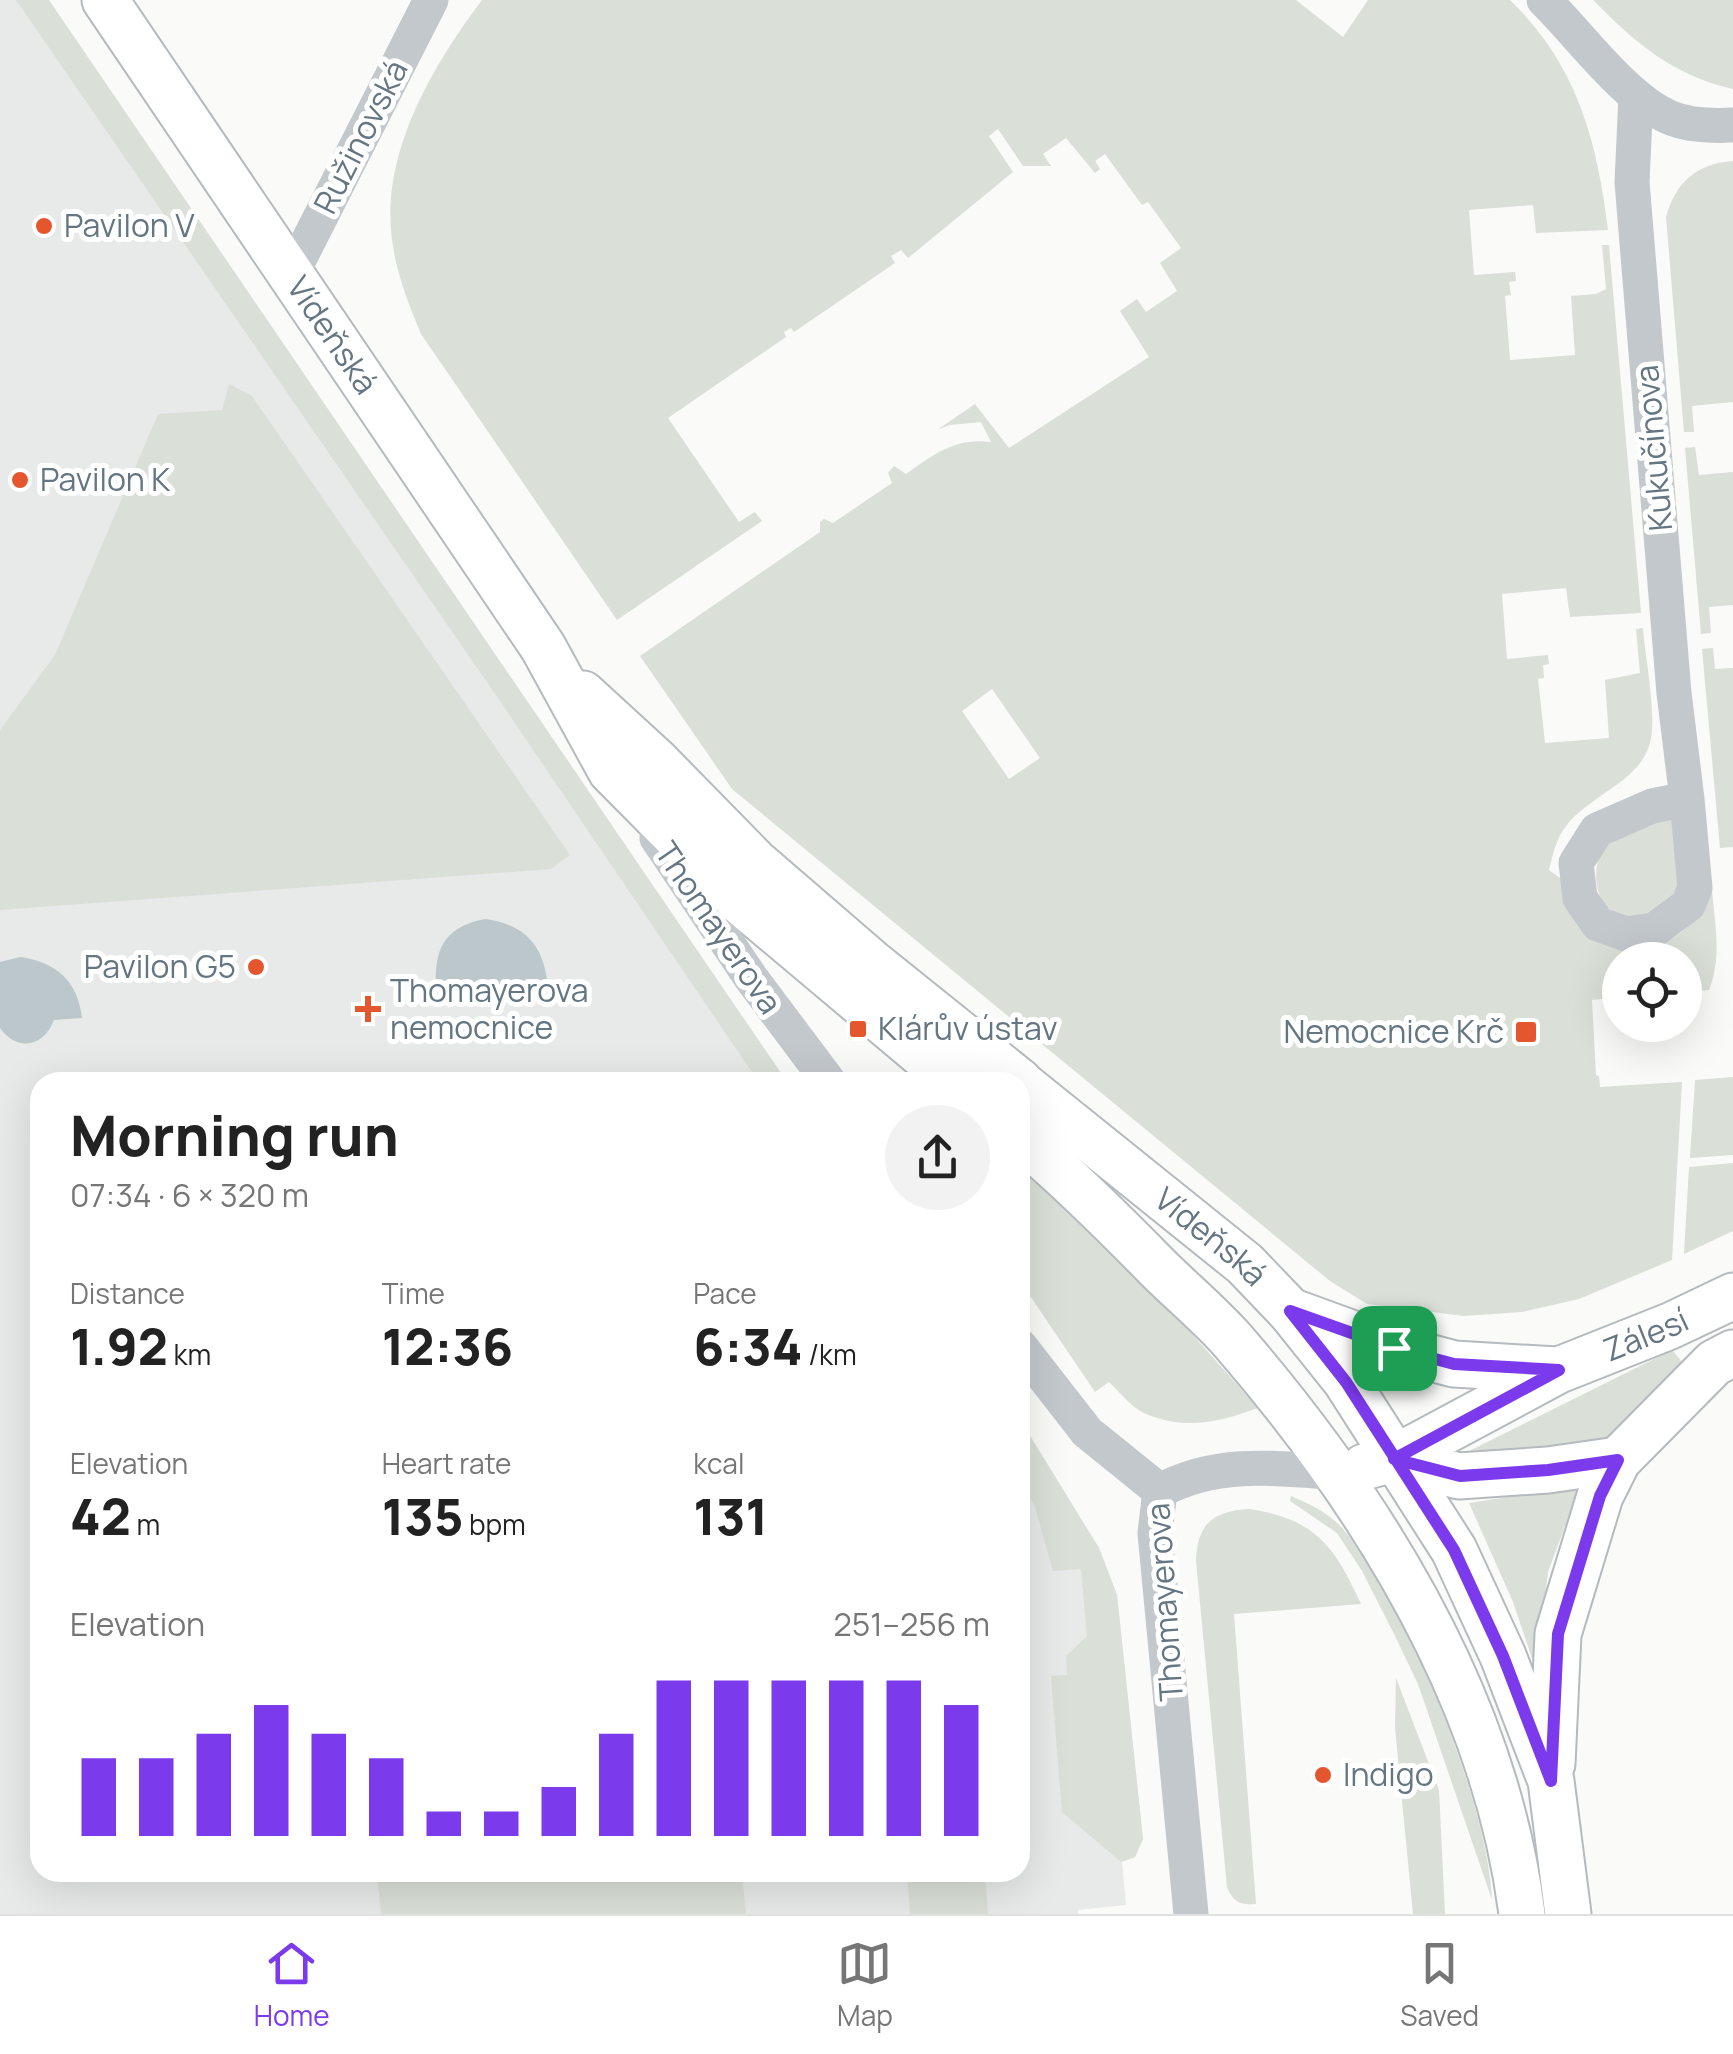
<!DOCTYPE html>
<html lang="en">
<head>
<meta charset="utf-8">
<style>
	:root { --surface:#fff; --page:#f2f2f2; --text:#222; --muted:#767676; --line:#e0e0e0; --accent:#7c3aed }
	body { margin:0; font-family:Manrope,sans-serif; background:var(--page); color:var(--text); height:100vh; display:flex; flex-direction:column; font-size:38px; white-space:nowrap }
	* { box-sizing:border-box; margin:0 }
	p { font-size:32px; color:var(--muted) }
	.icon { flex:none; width:55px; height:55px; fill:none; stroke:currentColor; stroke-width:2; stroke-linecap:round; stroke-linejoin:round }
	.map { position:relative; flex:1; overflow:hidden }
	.drawer { position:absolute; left:30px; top:1072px; width:1000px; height:810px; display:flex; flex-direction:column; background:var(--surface); border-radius:30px; box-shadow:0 10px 40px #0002 }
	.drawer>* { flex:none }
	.controls { position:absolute; left:1602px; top:942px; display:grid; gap:20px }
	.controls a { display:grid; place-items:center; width:100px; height:100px; border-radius:50%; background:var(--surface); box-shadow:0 10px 40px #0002; font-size:50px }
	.pin { position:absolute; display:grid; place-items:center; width:85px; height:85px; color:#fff; margin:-42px; border-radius:20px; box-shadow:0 5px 15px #0006 }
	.round { display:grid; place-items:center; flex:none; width:105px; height:105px; border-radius:52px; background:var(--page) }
	.headline { display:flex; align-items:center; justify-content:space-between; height:170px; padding:0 40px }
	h1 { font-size:55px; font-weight:800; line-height:75px }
	.metrics { display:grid; grid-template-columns:repeat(3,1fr); gap:15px; height:170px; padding:10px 40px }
	.metrics div { display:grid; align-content:center }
	.metrics b { font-size:50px; font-weight:800 }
	.metrics small { font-size:28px; font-weight:400 }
	.metrics p { font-size:28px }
	.chart { height:280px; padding:20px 40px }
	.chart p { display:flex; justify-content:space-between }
	.chart svg { width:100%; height:180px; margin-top:10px; stroke:var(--accent); stroke-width:6 }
	.tabs { display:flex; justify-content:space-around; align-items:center; height:140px; border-top:2px solid var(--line); background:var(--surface); font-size:28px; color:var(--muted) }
	.tabs a { display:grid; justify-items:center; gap:5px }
	.tabs .active { color:var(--accent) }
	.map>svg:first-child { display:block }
</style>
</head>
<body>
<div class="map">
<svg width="1733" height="1914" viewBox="0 0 1733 1914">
	<rect width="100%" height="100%" fill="#fafaf8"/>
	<path fill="#e8e9e9" d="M 0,0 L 48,0 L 787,1082 L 40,1082 L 40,1872 L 1020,1872 L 1020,1419 L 1099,1548 L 1117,1595 L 1143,1839 L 1135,1857 L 1122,1862 L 1126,1905 L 1078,1910 L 1078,1914 L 0,1914 Z"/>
	<path fill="#dadfd7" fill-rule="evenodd" d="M 16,0 L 49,0 L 787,1082 L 759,1082 L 756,1078 L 491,688 Z
		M 482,0 L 1296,0 L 1343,37 L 1368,0 L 1510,0 C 1577,65 1597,140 1608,230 L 1536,233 L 1533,205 L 1469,210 L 1474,275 L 1515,272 L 1516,281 L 1509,282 L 1511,295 L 1505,296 L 1510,360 L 1575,355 L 1571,296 L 1596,294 L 1606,289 L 1602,245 L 1609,245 L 1641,613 L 1570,617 L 1566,588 L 1502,594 L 1507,659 L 1548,655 L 1549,664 L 1543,665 L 1544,678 L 1538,679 L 1545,743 L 1609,738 L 1605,680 L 1640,673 L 1636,629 L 1643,628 C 1645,657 1656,710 1651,738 C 1644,781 1590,794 1566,826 C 1556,839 1553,854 1549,870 L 1655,946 C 1694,931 1690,919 1712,890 C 1715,925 1722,957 1709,990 L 1685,992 L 1685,960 L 1620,960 L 1620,997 L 1592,1000 L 1596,1075 L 1599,1076 L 1600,1087 L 1682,1082 L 1672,1260 L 1579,1299 L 1522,1312 L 1464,1316 L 1367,1304 L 1330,1281 L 732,789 L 640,656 L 820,532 L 820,522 L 824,519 L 833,523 L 892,483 L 888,473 L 894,466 L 906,474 C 933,455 955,437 991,442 L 981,422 L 950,425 L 937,430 L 975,404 L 1009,448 L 1149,357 L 1120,311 L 1137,299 L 1146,312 L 1177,291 L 1160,263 L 1181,248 L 1148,202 L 1142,205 L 1105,154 L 1095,161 L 1100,169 L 1095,173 L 1066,138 L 1043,154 L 1051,166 L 1023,166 L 998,129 L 989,136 L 1013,172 L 908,258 L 901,250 L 891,256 L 895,263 L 794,332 L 791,328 L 784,332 L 786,337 L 668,418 L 739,522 L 755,512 L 762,521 L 617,620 L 421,334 C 409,305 398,278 393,246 C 378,158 431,68 482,0 ZM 992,689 L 1040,758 L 1009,779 L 962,711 Z
		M 1593,0 L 1733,0 L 1733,89 C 1674,76 1634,42 1593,0 Z
		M 1733,161 L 1733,402 L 1692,406 L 1694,432 L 1684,432 L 1666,217 C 1676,182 1696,164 1733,161 Z
		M 229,384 L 252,396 L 570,855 L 551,869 L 0,910 L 0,730 L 55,655 L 158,414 L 222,410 Z
		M 1695,447 L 1699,475 L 1733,472 L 1733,605 L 1709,607 L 1711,633 L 1701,634 L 1685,448 Z
		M 1713,648 L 1715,669 L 1733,668 L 1733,847 L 1720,848 L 1702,649 Z
		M 1672,808 L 1681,881 L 1665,909 C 1656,912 1644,918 1635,918 C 1596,919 1587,872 1605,846 Z
		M 1733,1077 L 1733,1155 L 1690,1158 L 1695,1080 Z
		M 1020,1161 L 1150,1287 L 1258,1408 C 1219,1422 1184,1431 1144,1413 C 1131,1407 1119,1391 1109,1382 L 1095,1392 L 1020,1281 Z
		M 1733,1163 L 1733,1231 L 1684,1254 L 1689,1167 Z
		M 1672,1350 L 1685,1365 L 1607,1445 L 1441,1465 Z
		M 1020,1420 L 1099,1548 L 1117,1595 L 1143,1839 L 1135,1857 L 1121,1862 L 1062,1812 L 1051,1676 L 1067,1675 L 1066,1656 L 1087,1636 L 1081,1569 L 1053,1571 L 1035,1507 L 1020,1477 Z
		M 1580,1486 L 1548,1572 L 1536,1670 L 1513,1602 L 1469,1503 Z
		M 1291,1496 C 1312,1505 1333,1515 1347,1534 C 1409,1610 1488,1803 1492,1900 L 1418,1684 L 1395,1636 L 1362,1571 L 1337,1533 L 1290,1501 Z
		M 1249,1509 C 1316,1519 1335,1547 1361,1604 L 1234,1614 L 1256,1904 C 1240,1905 1234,1903 1227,1887 L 1196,1561 C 1197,1523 1214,1511 1249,1509 Z
		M 1396,1678 L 1439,1790 L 1445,1914 L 1413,1914 L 1395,1728 Z
		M 377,1873 L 742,1873 L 746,1914 L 381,1914 Z
		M 907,1873 L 985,1873 L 988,1914 L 910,1914 Z"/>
	<path fill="#bbc7cb" d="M 485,919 C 522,924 542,942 547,980 L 519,982 C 513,1000 499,1008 480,1005 L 464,987 L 436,989 C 434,949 444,927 485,919 Z
		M 20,957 C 56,962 78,981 82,1018 L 54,1020 C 44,1047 17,1052 0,1028 L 0,962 Z"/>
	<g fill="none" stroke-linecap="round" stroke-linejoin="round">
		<defs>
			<g id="major">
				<path id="s1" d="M 105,0 L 543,647 L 611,771 L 742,903 L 955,1082"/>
				<path d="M 583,694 L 656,761 L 755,862 L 872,963 L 1020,1082"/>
				<path id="s2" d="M 1020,1083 L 1245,1264 L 1290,1311 L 1346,1381 L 1454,1550 L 1503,1656 L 1551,1781 L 1568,1914"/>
				<path d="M 1020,1137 C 1069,1178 1113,1222 1157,1267 C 1182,1292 1210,1315 1233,1341 C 1372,1502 1495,1699 1522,1914"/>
				<path d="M 1290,1311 L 1383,1345 L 1454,1364 L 1557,1370"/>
				<path d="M 1393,1459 L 1459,1476 L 1548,1470 L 1618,1460"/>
				<path id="s3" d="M 1364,1467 L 1393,1459 L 1559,1370 L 1670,1326 L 1733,1296"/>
				<path d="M 1552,1764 L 1558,1634 L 1600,1496 L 1618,1460 L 1714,1363 L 1733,1353"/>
			</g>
		</defs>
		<use href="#major" stroke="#b5babe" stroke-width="49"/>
		<path stroke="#c3c8cc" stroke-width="35" d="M 1544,0 C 1579,34 1627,101 1671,118 C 1688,125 1714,126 1733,125
			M 1636,96 L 1632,182 L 1674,693 L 1687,799 L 1695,888 L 1688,905 L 1654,930 L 1626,934 L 1598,924 L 1580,898 L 1576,863 L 1597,830 L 1652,806 L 1687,799
			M 291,275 L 431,0
			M 657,838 L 751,978 L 829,1082
			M 1020,1346 L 1087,1432 L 1160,1491
			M 1160,1491 L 1155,1533 L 1191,1914
			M 1160,1491 C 1216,1460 1278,1468 1338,1473"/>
		<use href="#major" stroke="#fff" stroke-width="45"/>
	</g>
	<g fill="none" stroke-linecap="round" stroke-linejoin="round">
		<defs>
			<path id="route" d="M 1394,1348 L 1290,1311 L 1346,1382 L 1454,1550 L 1503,1656 L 1551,1781 L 1558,1634 L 1600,1496 L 1618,1460 L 1548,1470 L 1460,1476 L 1394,1459 L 1559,1370 L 1454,1364 L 1394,1348"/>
		</defs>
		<use href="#route" stroke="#fff" stroke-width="20"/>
		<use href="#route" stroke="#7c3aed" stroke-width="12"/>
	</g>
	<g fill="#e4572e" stroke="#fff" stroke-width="4">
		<circle cx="44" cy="226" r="10"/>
		<circle cx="20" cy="480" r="10"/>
		<circle cx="256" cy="967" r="10"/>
		<path d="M363 994h10v10h10v10h-10v10h-10v-10h-10v-10h10z"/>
		<rect x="848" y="1019" width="20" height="20" rx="5"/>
		<rect x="1514" y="1020" width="24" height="24" rx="5"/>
		<circle cx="1323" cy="1775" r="10"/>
	</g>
	<g text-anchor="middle" stroke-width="10" stroke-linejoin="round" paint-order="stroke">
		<g font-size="32" fill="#657683" stroke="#fff">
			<text transform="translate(361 137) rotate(-63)" y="11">Ružinovská</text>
			<text dy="11" stroke="none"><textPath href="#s1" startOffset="405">Vídeňská</textPath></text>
			<text transform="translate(1654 448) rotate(-95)" y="11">Kukučínova</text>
			<text transform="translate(718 928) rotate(56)" y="11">Thomayerova</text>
			<text dy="11" stroke="none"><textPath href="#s2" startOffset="245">Vídeňská</textPath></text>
			<text dy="11" stroke="none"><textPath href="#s3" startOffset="312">Zálesí</textPath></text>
			<text transform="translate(1165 1602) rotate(-94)" y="11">Thomayerova</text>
		</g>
		<g font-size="32" fill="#657683" stroke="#fff" text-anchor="start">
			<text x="64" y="237">Pavilon V</text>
			<text x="40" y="491">Pavilon K</text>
			<text x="236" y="978" text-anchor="end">Pavilon G5</text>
			<text x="390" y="1002">Thomayerova<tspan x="390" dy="37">nemocnice</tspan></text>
			<text x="878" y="1040">Klárův ústav</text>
			<text x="1504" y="1043" text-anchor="end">Nemocnice Krč</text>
			<text x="1343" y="1786">Indigo</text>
		</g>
	</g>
</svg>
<div class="controls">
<a><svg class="icon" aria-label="locate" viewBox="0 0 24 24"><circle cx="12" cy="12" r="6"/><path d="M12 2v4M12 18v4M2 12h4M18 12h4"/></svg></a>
</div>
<div class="pin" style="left:1394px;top:1348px;background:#1e9e55"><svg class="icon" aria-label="arrive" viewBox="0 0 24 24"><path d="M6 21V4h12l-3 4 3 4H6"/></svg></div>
<section class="drawer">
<div class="headline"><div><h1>Morning run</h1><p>07:34 · 6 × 320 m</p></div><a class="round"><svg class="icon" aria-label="share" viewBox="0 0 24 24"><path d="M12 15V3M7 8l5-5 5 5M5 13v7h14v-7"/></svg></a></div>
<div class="metrics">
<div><p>Distance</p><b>1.92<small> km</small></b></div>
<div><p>Time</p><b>12:36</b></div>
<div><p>Pace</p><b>6:34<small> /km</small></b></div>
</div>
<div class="metrics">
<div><p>Elevation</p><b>42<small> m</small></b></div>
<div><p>Heart rate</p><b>135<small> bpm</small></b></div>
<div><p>kcal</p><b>131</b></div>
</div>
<div class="chart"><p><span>Elevation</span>251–256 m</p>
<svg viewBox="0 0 160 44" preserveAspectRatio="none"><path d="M5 44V25M15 44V25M25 44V19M35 44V12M45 44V19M55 44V25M65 44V38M75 44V38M85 44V32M95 44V19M105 44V6M115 44V6M125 44V6M135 44V6M145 44V6M155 44V12"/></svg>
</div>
</section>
</div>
<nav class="tabs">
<a class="active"><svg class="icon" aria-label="home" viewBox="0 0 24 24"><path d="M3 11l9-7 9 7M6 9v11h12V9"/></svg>Home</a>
<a><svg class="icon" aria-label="map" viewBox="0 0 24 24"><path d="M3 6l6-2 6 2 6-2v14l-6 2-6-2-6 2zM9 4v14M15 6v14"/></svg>Map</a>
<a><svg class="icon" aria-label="saved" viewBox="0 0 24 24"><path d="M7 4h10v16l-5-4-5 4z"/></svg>Saved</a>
</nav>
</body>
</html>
